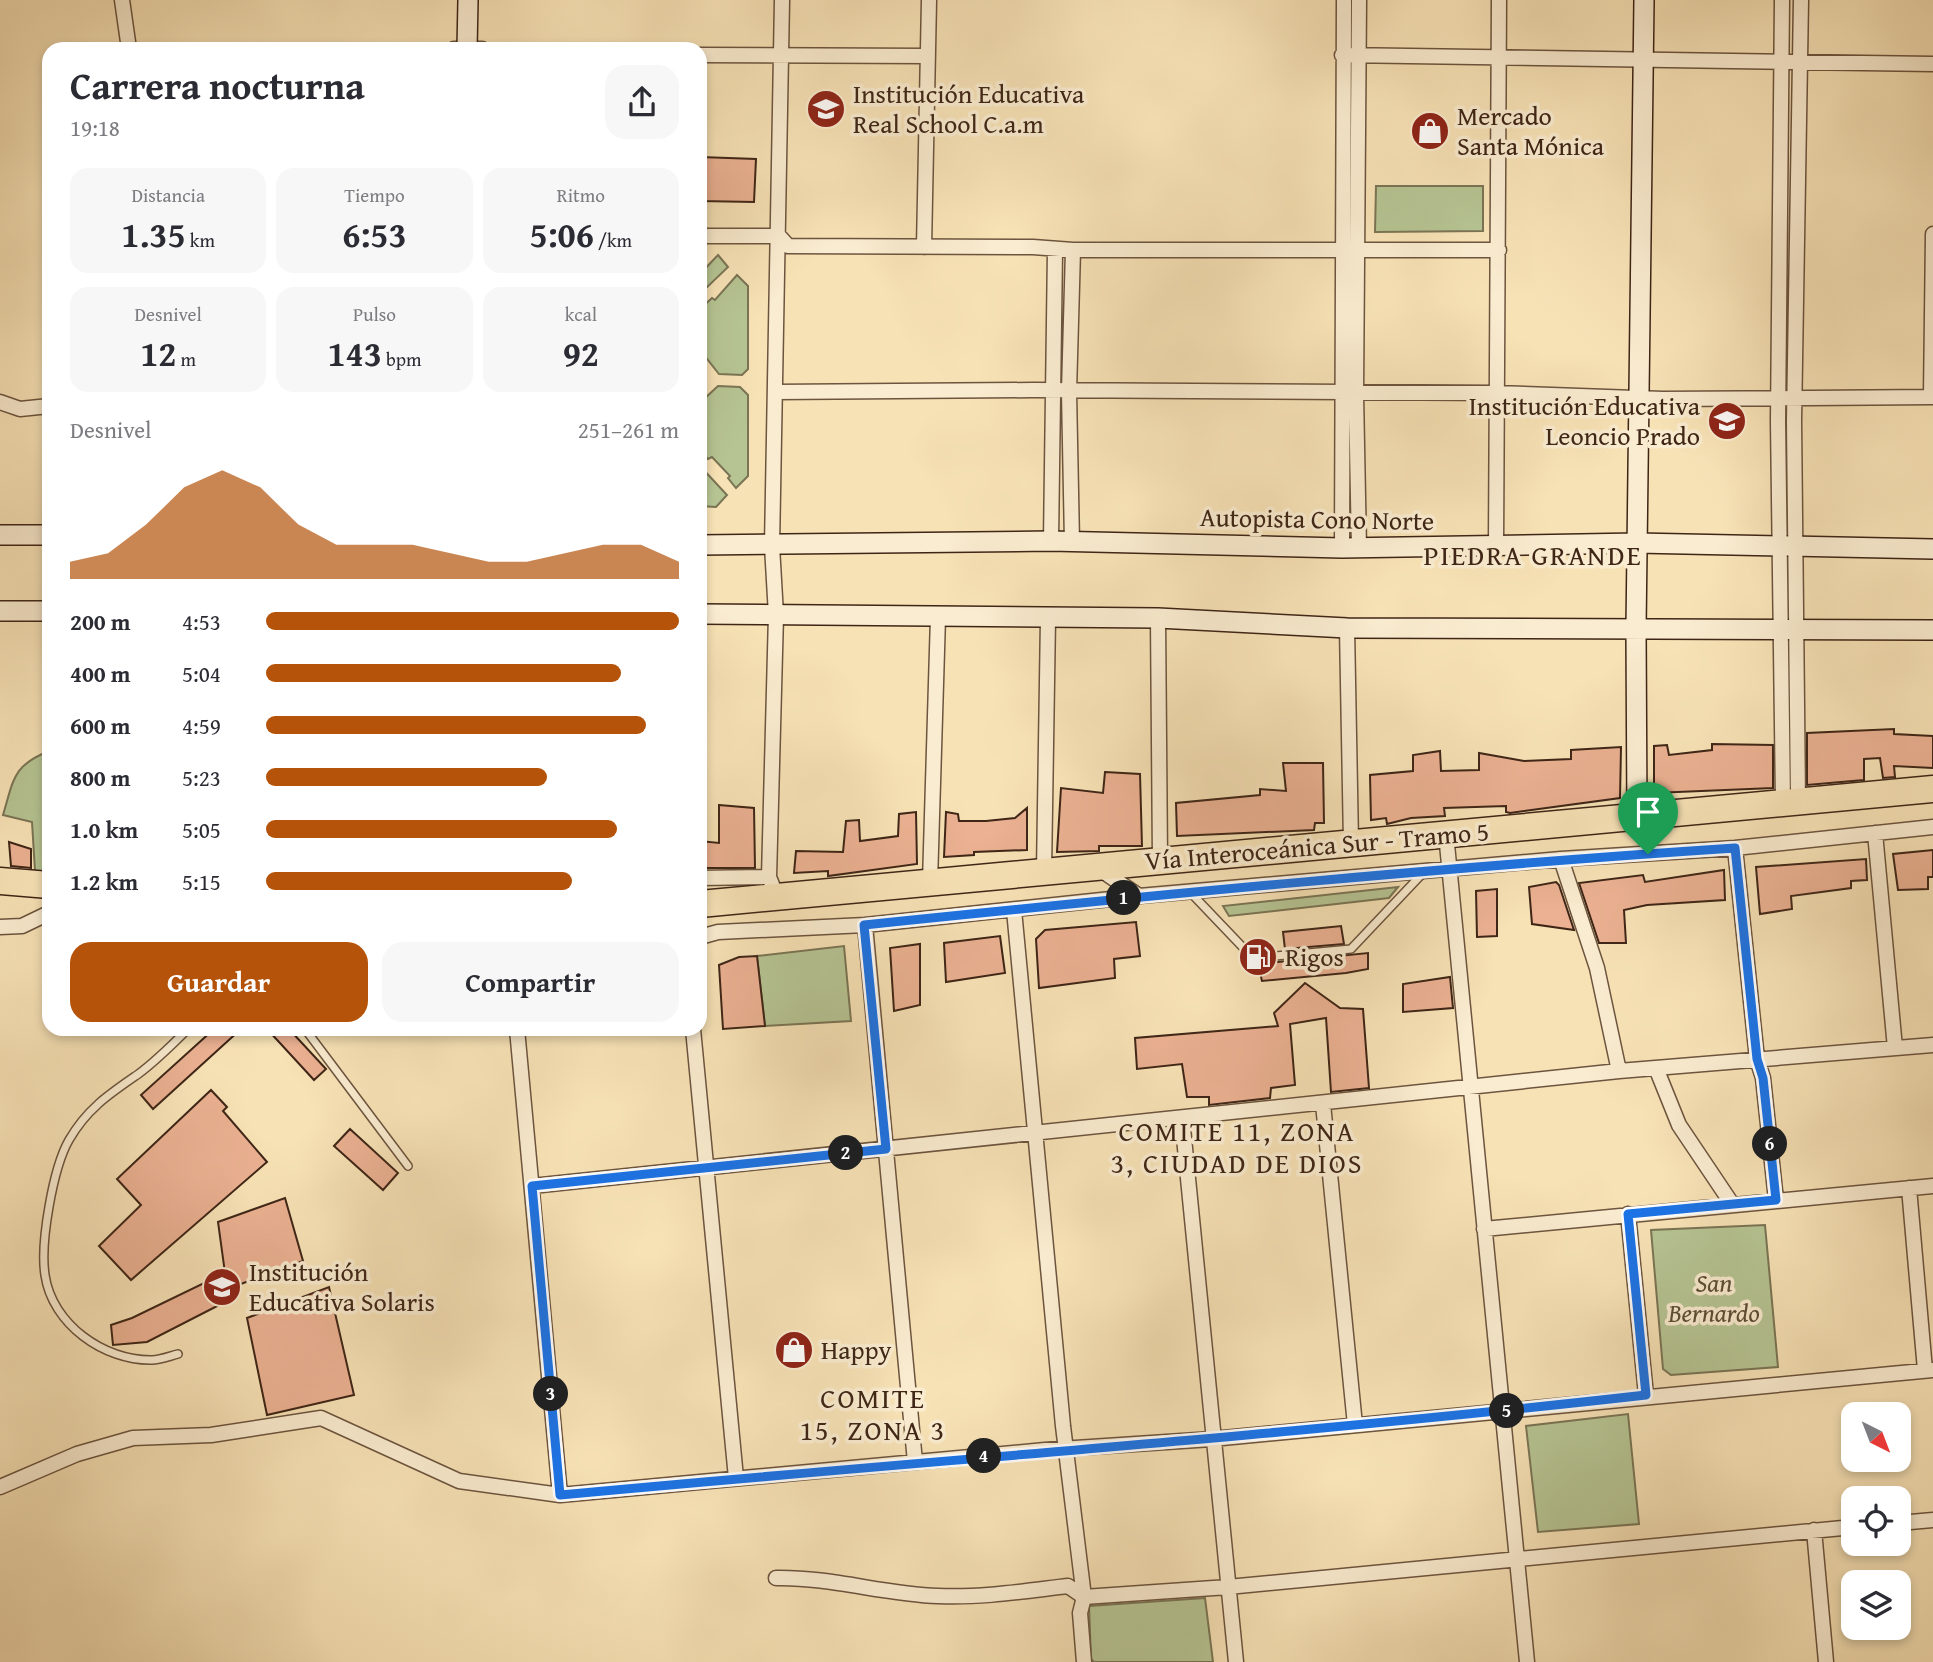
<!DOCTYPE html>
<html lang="es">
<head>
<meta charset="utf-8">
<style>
	:root { --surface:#fff; --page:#f7f7f7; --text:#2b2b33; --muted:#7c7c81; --accent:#b45309 }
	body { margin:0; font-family:"Gentium Book Plus",serif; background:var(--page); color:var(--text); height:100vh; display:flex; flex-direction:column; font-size:26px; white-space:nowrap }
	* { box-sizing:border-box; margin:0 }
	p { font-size:23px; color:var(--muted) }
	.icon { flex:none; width:38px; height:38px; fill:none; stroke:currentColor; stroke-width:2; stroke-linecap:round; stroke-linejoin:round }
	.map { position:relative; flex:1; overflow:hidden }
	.panel { position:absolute; left:42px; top:42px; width:665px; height:994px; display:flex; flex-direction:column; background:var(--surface); border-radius:21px; box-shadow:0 4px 10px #0003 }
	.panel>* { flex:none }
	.needle { width:46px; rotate:138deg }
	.controls { position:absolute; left:1841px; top:1402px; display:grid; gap:14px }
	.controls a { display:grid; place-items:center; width:70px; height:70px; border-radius:14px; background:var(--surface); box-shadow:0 4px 10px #0003; font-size:35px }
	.pin { position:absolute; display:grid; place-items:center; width:60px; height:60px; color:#fff; margin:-72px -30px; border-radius:50% 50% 50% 0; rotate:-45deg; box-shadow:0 0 7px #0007 }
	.pin .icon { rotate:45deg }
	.km { position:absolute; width:35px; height:35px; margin:-18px; border-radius:50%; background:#222; color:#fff; font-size:19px; line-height:35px; text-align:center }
	.round { display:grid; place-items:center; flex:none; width:74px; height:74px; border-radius:21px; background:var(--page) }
	.summary { display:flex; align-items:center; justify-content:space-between; height:119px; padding:0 28px }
	h1 { font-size:38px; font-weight:800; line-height:52px }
	.stats { display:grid; grid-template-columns:repeat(3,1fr); gap:10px; height:119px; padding:7px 28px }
	.stats div { display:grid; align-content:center; border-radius:18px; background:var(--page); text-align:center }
	.stats b { font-size:35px; font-weight:800 }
	.stats small { font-size:19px; font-weight:400 }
	.stats p { font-size:19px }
	.chart { height:196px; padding:14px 28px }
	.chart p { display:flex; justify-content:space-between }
	.chart svg { width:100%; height:126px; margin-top:7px; fill:var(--accent); opacity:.7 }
	.action { display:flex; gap:14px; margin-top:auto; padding:14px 28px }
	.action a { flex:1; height:80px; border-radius:21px; background:var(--accent); color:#fff; font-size:28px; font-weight:800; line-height:80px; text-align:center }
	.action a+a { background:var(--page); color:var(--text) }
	ul { padding:0 28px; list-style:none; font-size:23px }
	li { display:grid; grid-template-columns:112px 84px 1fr; align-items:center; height:52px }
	li i { height:18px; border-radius:9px; background:var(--accent) }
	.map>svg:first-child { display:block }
</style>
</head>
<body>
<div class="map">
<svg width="1933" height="1662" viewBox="0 0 1933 1662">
	<rect width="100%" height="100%" fill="#f7e2b6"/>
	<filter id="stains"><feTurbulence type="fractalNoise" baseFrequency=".00286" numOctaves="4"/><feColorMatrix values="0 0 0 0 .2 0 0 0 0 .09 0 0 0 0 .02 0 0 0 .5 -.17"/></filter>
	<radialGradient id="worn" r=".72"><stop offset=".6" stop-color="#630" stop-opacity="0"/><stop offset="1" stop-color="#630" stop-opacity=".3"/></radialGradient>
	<path fill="#b6c493" stroke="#7a7454" stroke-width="2" d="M 1376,186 L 1483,186 L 1483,231 L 1375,232 Z
		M 718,255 L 728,267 L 700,294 L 700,274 Z
		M 737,275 L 748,286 L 748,369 L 742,375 L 719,374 L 700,350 L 700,309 L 712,298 L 715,300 Z
		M 718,386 L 740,387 L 748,395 L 748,476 L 736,488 L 728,478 L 730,476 L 712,457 L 708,459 L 700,451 L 700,408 L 705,403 L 703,400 Z
		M 700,466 L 727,495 L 716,507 L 700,506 Z
		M 49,751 L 49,873 L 35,871 L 32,822 L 3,815 C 14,779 12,766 49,751 Z
		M 1398,887 L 1389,898 L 1229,916 L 1223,906 Z
		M 844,946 L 851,1021 L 765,1026 L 757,956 Z
		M 1765,1225 L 1778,1367 L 1671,1375 L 1663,1369 L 1651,1230 Z
		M 1628,1414 L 1639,1524 L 1538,1532 L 1526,1426 Z
		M 1205,1598 L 1213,1662 L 1094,1662 L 1091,1659 L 1089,1606 Z"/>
	<path fill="#ebb192" stroke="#3e2516" stroke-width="2" d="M 700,157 L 756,159 L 754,202 L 700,201 Z
		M 1894,729 L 1894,734 L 1933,736 L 1933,768 L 1894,766 L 1895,777 L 1883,778 L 1880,758 L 1864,759 L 1864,780 L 1807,785 L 1807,733 Z
		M 1712,744 L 1773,745 L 1773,788 L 1654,793 L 1654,746 L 1667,745 L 1669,755 L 1712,750 Z
		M 1621,747 L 1620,798 L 1510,813 L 1506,812 L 1506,806 L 1444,808 L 1445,816 L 1411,818 L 1387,824 L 1386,818 L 1371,820 L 1370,775 L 1413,771 L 1413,755 L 1440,751 L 1441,771 L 1479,770 L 1479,753 L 1524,761 L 1571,759 L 1571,750 Z
		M 1283,763 L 1323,763 L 1324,823 L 1315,823 L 1314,830 L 1177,836 L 1176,803 L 1260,795 L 1260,789 L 1286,791 Z
		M 1105,772 L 1140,774 L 1142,846 L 1099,846 L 1099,851 L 1057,852 L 1061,788 L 1103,793 Z
		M 719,805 L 754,808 L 755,868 L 700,868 L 700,841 L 719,843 Z
		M 1027,808 L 1027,850 L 974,852 L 974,855 L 944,857 L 946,812 L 958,814 L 959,821 L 986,821 L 1015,818 Z
		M 916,812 L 917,864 L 828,876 L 828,871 L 794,873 L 796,851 L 843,852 L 846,821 L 859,820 L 860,841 L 898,836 L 899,814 Z
		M 9,842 L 31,849 L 31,868 L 11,866 Z
		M 1933,850 L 1933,877 L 1928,877 L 1928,889 L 1898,890 L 1893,854 Z
		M 1866,859 L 1867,880 L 1851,881 L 1851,888 L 1791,896 L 1792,909 L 1760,914 L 1756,867 Z
		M 1724,870 L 1725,900 L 1647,905 L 1624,910 L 1626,943 L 1599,943 L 1579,883 L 1643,875 L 1645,882 Z
		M 1556,882 L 1559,885 L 1574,930 L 1532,924 L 1529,887 Z
		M 1497,889 L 1497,936 L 1477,937 L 1476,891 Z
		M 1136,922 L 1140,956 L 1114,959 L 1115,978 L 1039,988 L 1036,939 L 1045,930 Z
		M 1341,926 L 1344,944 L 1285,949 L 1283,932 Z
		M 1000,936 L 1005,973 L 946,982 L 944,943 Z
		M 920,944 L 920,1005 L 894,1011 L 890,948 Z
		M 1368,953 L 1368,969 L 1346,973 L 1262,981 L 1258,964 Z
		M 757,956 L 765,1026 L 723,1029 L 719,965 L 739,957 Z
		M 1450,977 L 1453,1008 L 1403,1012 L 1403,984 Z
		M 1305,983 L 1340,1008 L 1363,1009 L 1369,1088 L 1331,1092 L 1326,1018 L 1290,1024 L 1295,1085 L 1271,1088 L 1270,1098 L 1209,1105 L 1209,1097 L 1187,1097 L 1182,1064 L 1137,1069 L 1135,1038 L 1278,1026 L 1274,1013 Z
		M 214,1029 L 241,1029 L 153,1109 L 141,1095 Z
		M 267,1029 L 289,1029 L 326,1069 L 314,1080 Z
		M 211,1090 L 227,1107 L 223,1111 L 267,1162 L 131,1280 L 99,1246 L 141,1205 L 117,1179 Z
		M 350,1129 L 398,1173 L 383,1190 L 334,1146 Z
		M 285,1198 L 303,1261 L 219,1292 L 225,1302 L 147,1342 L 113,1345 L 111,1325 L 132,1318 L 225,1273 L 218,1222 Z
		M 329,1287 L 354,1395 L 267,1415 L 247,1318 Z"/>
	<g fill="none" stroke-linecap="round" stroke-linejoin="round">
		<defs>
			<path id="lane" d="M 1190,892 L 1253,958 L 1351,949 L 1422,874
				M 305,1029 L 408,1166
				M 178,1354 C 170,1356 160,1360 152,1360 C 104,1361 52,1324 45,1275 C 40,1243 53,1168 69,1140 C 87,1109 108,1095 137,1075 C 155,1062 172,1045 188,1029"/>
			<path id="street" d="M 122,0 L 129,49
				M 1359,0 L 1356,394 L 1359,548
				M 1782,0 L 1778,421 L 1783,802
				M 454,49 L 482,49
				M 700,55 L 928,56
				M 1342,55 L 1933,64
				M 700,236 L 779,236 L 788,246 L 1033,247 L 1073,250 L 1499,250
				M 924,247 L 929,0
				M 776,392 L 1033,390 L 1496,393 L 1663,399 L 1933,397
				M 1931,397 L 1933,234
				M 0,402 L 20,409 L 49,406
				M 1051,541 L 1055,250
				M 1072,542 L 1069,392 L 1073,250
				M 1496,546 L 1499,0
				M 1342,548 L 1344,0
				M 1158,618 L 1160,861
				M 1347,628 L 1351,843
				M 1798,801 L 1794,421 L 1801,0
				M 1875,833 L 1895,1048
				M 1446,834 L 1527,1662
				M 1735,848 L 1757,1059 L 1763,1078 L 1776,1200
				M 1561,859 L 1597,968 L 1619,1071
				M 1098,868 L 1139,896
				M 1044,871 L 1048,618
				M 700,878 L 769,877
				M 930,882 L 938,617
				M 777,897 L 769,877 L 776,615 L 772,546 L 782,0
				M 1014,910 L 1063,1426 L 1084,1597 L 1080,1613 L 1084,1662
				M 865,925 L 915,1462
				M 0,927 L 22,926 L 49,913
				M 700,937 L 718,932 L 865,925 L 1139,896 L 1561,859 L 1735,848 L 1933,827
				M 517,1029 L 560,1495
				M 693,1029 L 736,1478
				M 1656,1068 L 1679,1125 L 1732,1204
				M 1323,1104 L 1355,1425
				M 1182,1118 L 1236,1662
				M 532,1186 L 1619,1071 L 1933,1045
				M 1909,1188 L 1925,1370
				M 1628,1214 L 1646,1395
				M 1484,1229 L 1933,1186
				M 0,1487 L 77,1454 L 133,1438 L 211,1435 L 321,1418 L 459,1481 L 560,1495 L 1045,1450 L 1212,1439 L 1933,1370
				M 1899,1523 L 1933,1520
				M 1814,1530 L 1826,1662
				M 776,1578 C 831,1577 883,1594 938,1596 C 981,1598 1025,1591 1068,1586 L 1084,1597 L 1228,1587 L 1853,1527"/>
			<path id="secondary" d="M 467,49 L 468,0
				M 0,535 L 49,535
				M 700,545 L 1051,541 L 1342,548 L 1637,543 L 1933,549
				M 0,611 L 49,611
				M 700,614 L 1158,618 L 1347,628 L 1933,630
				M 1637,817 L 1636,629 L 1644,0"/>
			<path id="highway" d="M 0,881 L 49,885
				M 700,904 L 1933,789"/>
		</defs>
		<use href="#lane" stroke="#6c543e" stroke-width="10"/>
		<use href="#street" stroke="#6c543e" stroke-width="17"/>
		<use href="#secondary" stroke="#3e2516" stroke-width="22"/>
		<use href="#highway" stroke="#3e2516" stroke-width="29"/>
		<use href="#lane" stroke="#faecd0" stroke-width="7"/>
		<use href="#street" stroke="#faecd0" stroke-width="14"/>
		<use href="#secondary" stroke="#faecd0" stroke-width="19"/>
		<use href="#highway" stroke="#f7e2b6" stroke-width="26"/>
	</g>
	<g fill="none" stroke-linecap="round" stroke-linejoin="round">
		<defs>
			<path id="route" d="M 1735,848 L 1757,1059 L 1763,1078 L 1776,1200 L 1628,1214 L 1646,1395 C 1284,1436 922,1461 560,1495 L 532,1186 L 886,1149 L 864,925 C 1154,895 1444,867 1735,848 Z"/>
		</defs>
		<use href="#route" stroke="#fff" stroke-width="14"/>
		<use href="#route" stroke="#1a73e8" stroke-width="9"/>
	</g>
	<defs>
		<symbol id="school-disc" viewBox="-11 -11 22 22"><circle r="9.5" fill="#8f2418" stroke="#faecd0"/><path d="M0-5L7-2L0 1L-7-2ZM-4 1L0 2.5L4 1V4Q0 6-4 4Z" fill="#fff"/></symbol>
		<symbol id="shop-disc" viewBox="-11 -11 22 22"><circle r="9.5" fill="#8f2418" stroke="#faecd0"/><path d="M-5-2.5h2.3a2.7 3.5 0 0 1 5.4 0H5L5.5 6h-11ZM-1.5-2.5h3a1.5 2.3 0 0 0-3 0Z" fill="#fff"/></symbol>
		<symbol id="fuel-disc" viewBox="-11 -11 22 22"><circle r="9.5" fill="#8f2418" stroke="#faecd0"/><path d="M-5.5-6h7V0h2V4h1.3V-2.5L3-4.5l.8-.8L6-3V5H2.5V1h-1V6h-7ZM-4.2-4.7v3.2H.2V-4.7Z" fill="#fff"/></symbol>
	</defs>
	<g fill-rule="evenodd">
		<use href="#school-disc" x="804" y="87" width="44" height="44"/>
		<use href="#shop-disc" x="1408" y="109" width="44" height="44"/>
		<use href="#school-disc" x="1705" y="399" width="44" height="44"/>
		<use href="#fuel-disc" x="1236" y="935" width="44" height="44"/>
		<use href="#school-disc" x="200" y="1265" width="44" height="44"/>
		<use href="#shop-disc" x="772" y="1328" width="44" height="44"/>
	</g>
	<g text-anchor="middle" stroke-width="7" stroke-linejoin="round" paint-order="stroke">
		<g font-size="26" fill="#3e2516" stroke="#faecd0" text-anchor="start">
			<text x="853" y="103">Institución Educativa<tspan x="853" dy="30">Real School C.a.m</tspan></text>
			<text x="1457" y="125">Mercado<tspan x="1457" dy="30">Santa Mónica</tspan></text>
			<text x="1700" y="415" text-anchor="end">Institución Educativa<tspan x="1700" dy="30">Leoncio Prado</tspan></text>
			<text x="1285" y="966">Rigos</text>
			<text x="249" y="1281">Institución<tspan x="249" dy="30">Educativa Solaris</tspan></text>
			<text x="821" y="1359">Happy</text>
		</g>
		<g font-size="26" fill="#3e2516" stroke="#faecd0">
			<text transform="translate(1317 519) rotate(1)" y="9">Autopista Cono Norte</text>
			<text transform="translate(1317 846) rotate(-5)" y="9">Vía Interoceánica Sur - Tramo 5</text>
		</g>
		<g font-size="26" font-style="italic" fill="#5c4d35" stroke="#faecd0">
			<text x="1714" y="1292">San<tspan x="1714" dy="30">Bernardo</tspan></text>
		</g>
		<g font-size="28" letter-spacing="2" fill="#3e2516" stroke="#faecd0">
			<text x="1533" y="565">PIEDRA GRANDE</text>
			<text x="1237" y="1141">COMITE 11, ZONA<tspan x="1237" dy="32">3, CIUDAD DE DIOS</tspan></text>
			<text x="873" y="1408">COMITE<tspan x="873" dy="32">15, ZONA 3</tspan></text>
		</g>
	</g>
	<rect width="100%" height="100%" filter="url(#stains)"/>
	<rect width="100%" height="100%" fill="url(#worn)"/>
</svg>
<div class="controls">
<a><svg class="needle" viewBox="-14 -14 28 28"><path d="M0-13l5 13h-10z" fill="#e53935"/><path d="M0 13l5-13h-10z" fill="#7c7c81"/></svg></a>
<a><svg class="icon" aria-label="locate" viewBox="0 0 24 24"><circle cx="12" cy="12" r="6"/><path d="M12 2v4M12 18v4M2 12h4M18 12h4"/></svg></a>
<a><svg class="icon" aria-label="layers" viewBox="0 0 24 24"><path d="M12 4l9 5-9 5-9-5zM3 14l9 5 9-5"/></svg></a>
</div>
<div class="pin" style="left:1648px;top:854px;background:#1e9e55"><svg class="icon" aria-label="arrive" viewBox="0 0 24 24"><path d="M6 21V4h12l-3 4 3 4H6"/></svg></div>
<b class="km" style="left:1124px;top:898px">1</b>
<b class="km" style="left:846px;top:1153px">2</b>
<b class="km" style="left:551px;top:1394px">3</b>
<b class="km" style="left:984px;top:1456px">4</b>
<b class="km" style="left:1507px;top:1411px">5</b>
<b class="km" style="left:1770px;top:1144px">6</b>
<section class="panel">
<div class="summary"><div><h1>Carrera nocturna</h1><p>19:18</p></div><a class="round"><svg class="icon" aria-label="share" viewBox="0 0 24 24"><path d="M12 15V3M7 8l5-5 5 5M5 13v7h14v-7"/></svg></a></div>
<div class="stats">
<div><p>Distancia</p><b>1.35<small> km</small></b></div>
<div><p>Tiempo</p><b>6:53</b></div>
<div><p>Ritmo</p><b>5:06<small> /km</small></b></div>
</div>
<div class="stats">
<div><p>Desnivel</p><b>12<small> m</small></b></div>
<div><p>Pulso</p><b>143<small> bpm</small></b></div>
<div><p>kcal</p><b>92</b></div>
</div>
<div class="chart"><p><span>Desnivel</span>251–261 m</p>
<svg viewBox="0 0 160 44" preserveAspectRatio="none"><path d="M0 44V38L10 35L20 25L30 12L40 6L50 12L60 25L70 32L80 32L90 32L100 35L110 38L120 38L130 35L140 32L150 32L160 38V44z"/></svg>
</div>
<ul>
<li><b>200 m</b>4:53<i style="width:100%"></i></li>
<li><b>400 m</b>5:04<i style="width:86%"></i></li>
<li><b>600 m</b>4:59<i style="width:92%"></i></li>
<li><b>800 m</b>5:23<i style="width:68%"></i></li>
<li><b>1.0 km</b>5:05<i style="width:85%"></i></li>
<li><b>1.2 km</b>5:15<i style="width:74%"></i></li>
</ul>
<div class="action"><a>Guardar</a><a>Compartir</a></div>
</section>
</div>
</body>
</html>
